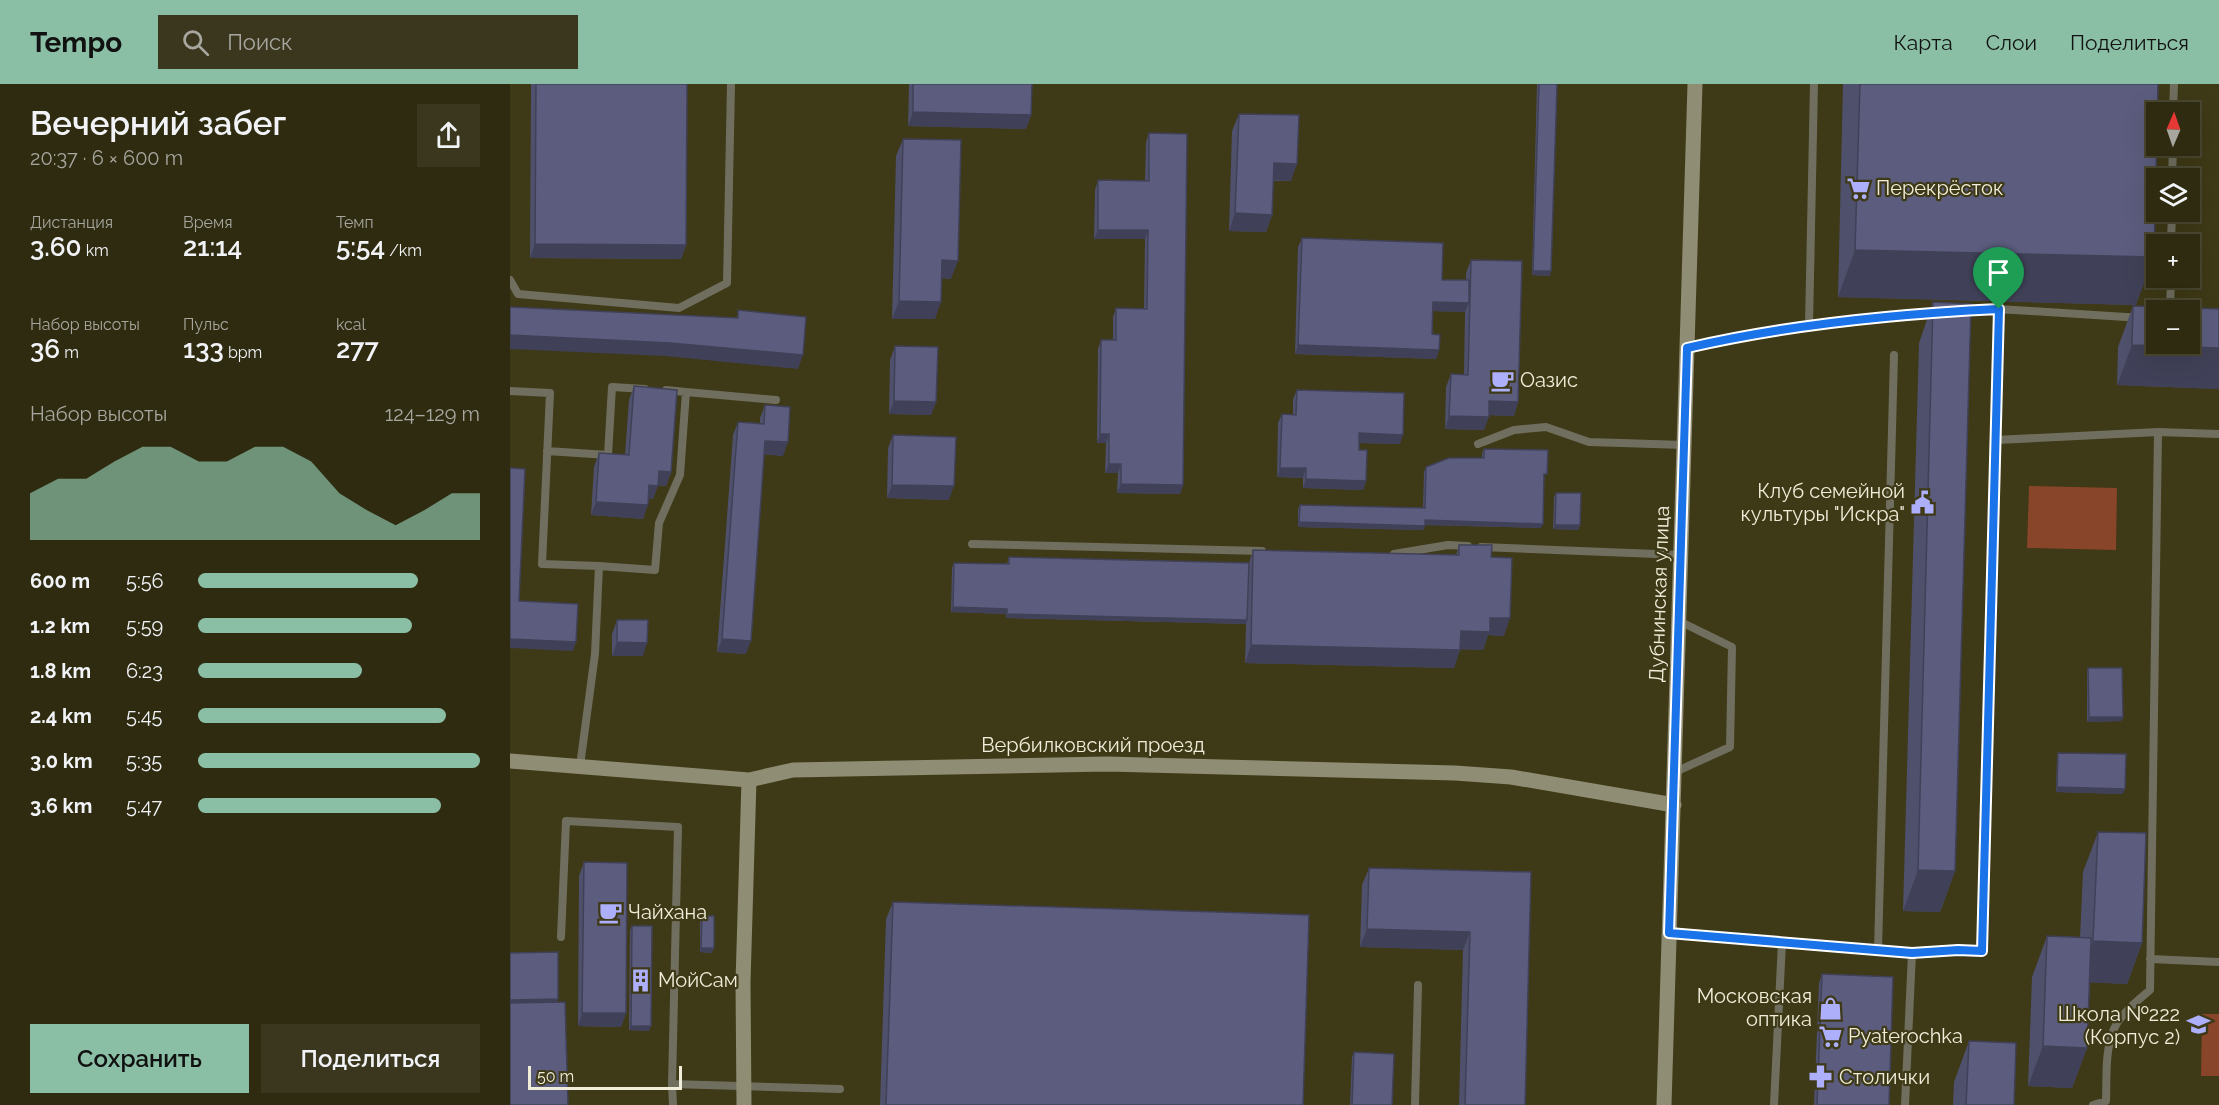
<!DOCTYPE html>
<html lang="ru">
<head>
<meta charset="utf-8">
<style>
	:root { --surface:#2e2b10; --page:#3a371e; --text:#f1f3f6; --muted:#a7a79f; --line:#494730; --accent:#8abfa5 }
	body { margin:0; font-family:Raleway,sans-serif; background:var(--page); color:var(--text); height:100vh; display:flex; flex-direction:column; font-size:22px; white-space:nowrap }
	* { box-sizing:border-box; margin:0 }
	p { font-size:20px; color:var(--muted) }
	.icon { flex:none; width:33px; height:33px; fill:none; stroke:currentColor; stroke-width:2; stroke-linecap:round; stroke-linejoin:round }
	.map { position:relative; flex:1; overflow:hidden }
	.sheet { display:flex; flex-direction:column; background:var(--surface); width:510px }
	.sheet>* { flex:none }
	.needle { width:39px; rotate:2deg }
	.buttons { position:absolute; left:1636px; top:18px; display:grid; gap:12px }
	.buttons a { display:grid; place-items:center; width:54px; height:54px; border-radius:0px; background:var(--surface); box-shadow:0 6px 24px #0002,0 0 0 2px var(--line); font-size:30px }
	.scale { position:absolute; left:18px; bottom:15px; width:154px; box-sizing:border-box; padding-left:6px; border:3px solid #f0eeda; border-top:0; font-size:16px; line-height:21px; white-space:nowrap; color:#f0eeda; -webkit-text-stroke:4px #3e3916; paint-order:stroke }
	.pin { position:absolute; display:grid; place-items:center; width:51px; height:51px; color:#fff; margin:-62px -26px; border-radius:50% 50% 50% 0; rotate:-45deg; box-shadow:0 0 6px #0007 }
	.pin .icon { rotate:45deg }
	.round { display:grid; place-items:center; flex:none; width:63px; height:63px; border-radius:0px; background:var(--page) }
	.overview { display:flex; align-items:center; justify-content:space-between; height:102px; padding:0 30px }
	h1 { font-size:33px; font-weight:600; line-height:45px }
	.metrics { display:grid; grid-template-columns:repeat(3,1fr); gap:9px; height:102px; padding:6px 30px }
	.metrics div { display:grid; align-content:center }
	.metrics b { font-size:26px; font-weight:600 }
	.metrics small { font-size:16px; font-weight:400 }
	.metrics p { font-size:16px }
	.chart { height:168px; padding:12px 30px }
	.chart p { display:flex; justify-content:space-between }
	.chart svg { width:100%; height:108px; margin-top:6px; fill:var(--accent); opacity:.7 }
	.button { display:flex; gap:12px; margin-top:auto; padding:12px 30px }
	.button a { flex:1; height:69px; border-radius:0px; background:var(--accent); color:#111; font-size:24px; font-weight:600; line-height:69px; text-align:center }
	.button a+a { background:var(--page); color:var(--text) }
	ul { padding:0 30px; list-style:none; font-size:20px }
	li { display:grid; grid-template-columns:96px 72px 1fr; align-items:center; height:45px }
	li i { height:15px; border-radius:8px; background:var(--accent) }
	header { display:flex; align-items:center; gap:36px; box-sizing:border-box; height:84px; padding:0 30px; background:var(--accent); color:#111 }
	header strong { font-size:28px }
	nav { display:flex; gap:33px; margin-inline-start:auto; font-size:21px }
	.search { width:420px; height:54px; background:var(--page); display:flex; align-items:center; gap:15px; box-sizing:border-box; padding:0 21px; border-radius:0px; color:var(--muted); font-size:22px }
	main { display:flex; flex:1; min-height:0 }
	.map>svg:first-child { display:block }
</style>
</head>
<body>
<header>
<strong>Tempo</strong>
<div class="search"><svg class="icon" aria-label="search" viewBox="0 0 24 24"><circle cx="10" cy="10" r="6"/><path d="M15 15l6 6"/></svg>Поиск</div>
<nav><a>Карта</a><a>Слои</a><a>Поделиться</a></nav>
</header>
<main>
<section class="sheet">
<div class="overview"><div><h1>Вечерний забег</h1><p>20:37 · 6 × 600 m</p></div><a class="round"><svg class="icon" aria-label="share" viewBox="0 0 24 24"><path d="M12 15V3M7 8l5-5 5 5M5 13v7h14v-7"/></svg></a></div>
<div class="metrics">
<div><p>Дистанция</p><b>3.60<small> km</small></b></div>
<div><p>Время</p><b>21:14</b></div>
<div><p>Темп</p><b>5:54<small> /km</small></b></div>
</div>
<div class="metrics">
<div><p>Набор высоты</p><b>36<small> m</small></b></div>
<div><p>Пульс</p><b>133<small> bpm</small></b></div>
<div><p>kcal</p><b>277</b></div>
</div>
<div class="chart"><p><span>Набор высоты</span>124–129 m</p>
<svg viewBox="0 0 160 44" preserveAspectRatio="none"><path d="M0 44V25L10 19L20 19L30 12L40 6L50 6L60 12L70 12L80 6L90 6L100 12L110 25L120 32L130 38L140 32L150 25L160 25V44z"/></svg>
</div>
<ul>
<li><b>600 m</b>5:56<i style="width:78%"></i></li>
<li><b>1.2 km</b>5:59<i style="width:76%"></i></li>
<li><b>1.8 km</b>6:23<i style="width:58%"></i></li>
<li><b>2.4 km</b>5:45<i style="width:88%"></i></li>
<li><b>3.0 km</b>5:35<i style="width:100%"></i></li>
<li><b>3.6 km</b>5:47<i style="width:86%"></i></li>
</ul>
<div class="button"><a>Сохранить</a><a>Поделиться</a></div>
</section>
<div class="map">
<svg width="1709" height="1021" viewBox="0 0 1709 1021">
	<rect width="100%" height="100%" fill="#3e3916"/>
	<path fill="#884529" d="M 1519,402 L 1607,404 L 1606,466 L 1517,464 Z
		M 1692,930 L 1709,930 L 1709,992 L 1691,992 Z"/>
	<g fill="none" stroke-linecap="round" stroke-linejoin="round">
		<path stroke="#706f5f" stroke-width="8" d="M 1663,28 L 1664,0
			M 1662,94 L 1663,62
			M 1661,160 L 1662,128
			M 0,196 L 8,210 L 169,224 L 217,199 L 221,0
			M 1660,226 L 1661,194
			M 1451,227 L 1489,225 L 1647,235
			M 1299,241 L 1304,0
			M 1177,264 L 1240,250 L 1299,241 L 1429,228
			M 0,307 L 40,309 L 32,480 L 89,482 L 85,570 L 70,682
			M 176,308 L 266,316
			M 1486,356 L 1648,348 L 1709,350
			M 968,360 L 1004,346 L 1036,343 L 1079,358 L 1174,361
			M 37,367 L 98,371 L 102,303 L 135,305
			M 462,460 L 752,467
			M 971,463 L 1171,471
			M 884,470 L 938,461 L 958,462
			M 89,482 L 145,486 L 149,439 L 170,391 L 176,308 L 156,306
			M 1165,688 L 1220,663 L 1222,563 L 1169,537
			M 1159,849 L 1402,869 L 1448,866 L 1472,867 L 1489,225
			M 51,853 L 56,737 L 168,743 L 162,1000
			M 1368,866 L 1384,271
			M 1640,875 L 1709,878
			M 163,1021 L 162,1000 L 330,1005
			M 905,1021 L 908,901
			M 1264,1021 L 1272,858
			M 1395,1021 L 1402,869
			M 1583,1021 L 1596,1017 C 1597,993 1594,961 1607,939 C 1616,926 1628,916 1640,906 L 1648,348"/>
		<path stroke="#8f8d74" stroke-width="15" d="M 0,677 L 239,696 L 283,686 L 597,680 L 945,689 L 1001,693 L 1164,721
			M 234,1021 L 233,898 L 239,696
			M 1154,1021 L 1185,0"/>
	</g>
	<path fill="#4f506c" d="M 21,0 L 177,0 L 176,161 L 171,175 L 20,174 Z
		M 399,0 L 522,0 L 521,31 L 516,45 L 398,42 Z
		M 1027,0 L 1047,0 L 1040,192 L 1022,191 Z
		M 1333,0 L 1648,0 L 1626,221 L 1328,213 Z
		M 729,30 L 781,97 L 763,97 L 762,131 L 756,148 L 719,147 L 722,47 Z
		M 639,49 L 673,401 L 670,410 L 607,409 L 608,389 L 595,389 L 596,359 L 587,359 L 588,265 L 591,256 L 603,256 L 603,233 L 606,224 L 634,224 L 635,155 L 584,155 L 585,106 L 588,96 L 635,97 L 636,58 Z
		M 393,55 L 441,195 L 432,194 L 425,235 L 382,235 L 386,72 Z
		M 792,154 L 932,196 L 956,196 L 956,189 L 961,176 L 1008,318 L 1004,332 L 979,331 L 974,346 L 935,345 L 936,303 L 941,290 L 954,290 L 955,228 L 923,227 L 922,250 L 929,266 L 926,275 L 785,270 L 788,163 Z
		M 1423,218 L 1445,787 L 1430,828 L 1393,827 L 1409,259 Z
		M 1623,222 L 1709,225 L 1709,305 L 1607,301 L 1608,263 Z
		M 385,262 L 426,318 L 421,331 L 379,330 L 380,276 Z
		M 124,302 L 161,388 L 156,402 L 148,401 L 143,415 L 138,415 L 133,435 L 81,431 L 84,383 L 89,369 L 115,371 L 119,316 Z
		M 787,306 L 890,360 L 849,359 L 849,366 L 856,397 L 853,406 L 793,404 L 793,394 L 767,393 L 768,339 L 772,330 L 783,331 L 783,315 Z
		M 255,321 L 273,372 L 254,370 L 236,570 L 207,568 L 223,351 L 228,338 L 250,339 L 250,334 Z
		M 383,351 L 439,416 L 377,414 L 378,364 Z
		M 974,365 L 1036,395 L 1034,395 L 1031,444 L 915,441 L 913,446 L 788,443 L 788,425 L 790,421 L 913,424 L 914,388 L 916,383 L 972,374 L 972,369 Z
		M 1046,409 L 1070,441 L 1068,446 L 1043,445 L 1044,413 Z
		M 949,461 L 981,473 L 994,552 L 978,551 L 973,566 L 950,565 L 944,584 L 735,579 L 736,540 L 496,534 L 496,530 L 441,528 L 442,484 L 444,479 L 497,480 L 499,473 L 739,479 L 743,466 L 946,471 Z
		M 107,536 L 133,572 L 102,572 L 102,550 Z
		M 1578,584 L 1613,633 L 1611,637 L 1577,638 L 1577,589 Z
		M 1548,669 L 1613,710 L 1546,708 L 1547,673 Z
		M 1588,748 L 1632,859 L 1617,900 L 1580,898 L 1577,964 L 1562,1004 L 1518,1002 L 1522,893 L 1537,852 L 1570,853 L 1573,788 Z
		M 74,778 L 116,929 L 111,943 L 68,942 L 69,792 Z
		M 859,784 L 1021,788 L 1015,1021 L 949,1021 L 953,866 L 850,863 L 852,801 Z
		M 383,818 L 793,1021 L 370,1021 L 376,835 Z
		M 192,832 L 202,869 L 190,868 L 190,836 Z
		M 122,842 L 139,947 L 119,946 L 120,846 Z
		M 1312,890 L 1379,1021 L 1304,1021 L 1309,899 Z
		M 1459,957 L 1504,1021 L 1443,1021 L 1444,998 Z
		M 844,968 L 882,1021 L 840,1021 L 842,973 Z"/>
	<path fill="#404158" d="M 403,28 L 521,31 L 516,45 L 398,42 Z
		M 764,79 L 787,80 L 781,97 L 758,96 Z
		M 725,129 L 762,131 L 756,148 L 719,147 Z
		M 588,146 L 638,146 L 635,155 L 584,155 Z
		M 25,160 L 176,161 L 171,175 L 20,174 Z
		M 1345,166 L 1644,173 L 1626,221 L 1328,213 Z
		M 432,176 L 448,177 L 441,195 L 426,194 Z
		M 1023,187 L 1041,187 L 1040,192 L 1022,191 Z
		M 389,217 L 431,218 L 425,235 L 382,235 Z
		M 923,218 L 959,219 L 955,228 L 920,227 Z
		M 0,251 L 160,259 L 293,271 L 288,285 L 155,272 L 0,265 Z
		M 788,261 L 929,266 L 926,275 L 785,270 Z
		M 1622,261 L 1709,264 L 1709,305 L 1607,301 Z
		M 384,317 L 426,318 L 421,331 L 379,330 Z
		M 979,317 L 1008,318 L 1004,332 L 975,331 Z
		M 939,332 L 979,333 L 974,346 L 935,345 Z
		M 849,349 L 893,351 L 890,360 L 846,359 Z
		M 590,350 L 599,350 L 596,359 L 587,359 Z
		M 255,357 L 278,358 L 273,372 L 250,370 Z
		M 599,380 L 611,380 L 608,389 L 595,389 Z
		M 770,384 L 796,384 L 793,394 L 767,393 Z
		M 149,387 L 161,388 L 156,402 L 144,401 Z
		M 796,395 L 856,397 L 853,406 L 793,404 Z
		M 611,400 L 673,401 L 670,410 L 607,409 Z
		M 139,401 L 148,402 L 143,415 L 134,415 Z
		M 382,401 L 444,402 L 439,416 L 377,414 Z
		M 86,418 L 138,421 L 133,435 L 81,431 Z
		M 915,436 L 1033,440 L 1031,444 L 913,441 Z
		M 789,438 L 915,442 L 913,446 L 788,443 Z
		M 1045,441 L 1070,441 L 1068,446 L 1043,445 Z
		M 443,523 L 497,525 L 496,530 L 441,528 Z
		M 497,530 L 737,536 L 736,540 L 496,534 Z
		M 980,534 L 1000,534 L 994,552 L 978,551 L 973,566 L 944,565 L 951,547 Z
		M 0,555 L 66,558 L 63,567 L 0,564 Z
		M 212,555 L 241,557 L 236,570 L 207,568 Z
		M 107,558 L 137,559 L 133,572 L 102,572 Z
		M 741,561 L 950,566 L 944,584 L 735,579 Z
		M 1579,633 L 1613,633 L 1611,637 L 1577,638 Z
		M 1547,703 L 1615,705 L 1613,710 L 1546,708 Z
		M 1408,786 L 1445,787 L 1430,828 L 1393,827 Z
		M 857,845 L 960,848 L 953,866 L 850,863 Z
		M 1583,857 L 1632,859 L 1617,900 L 1568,898 Z
		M 191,864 L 204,864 L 202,869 L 190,868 Z
		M 48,915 L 43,929 L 0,929 L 0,916 Z
		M 72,929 L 116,929 L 111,943 L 68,942 Z
		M 121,942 L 141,942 L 139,947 L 119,946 Z
		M 1533,962 L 1577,964 L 1562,1004 L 1518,1002 Z"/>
	<path fill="#5c5d7e" stroke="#404158" stroke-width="1.5" fill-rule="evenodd" d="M 26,0 L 177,0 L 176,161 L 25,160 Z
		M 403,0 L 522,0 L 521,31 L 403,28 Z
		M 1029,0 L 1047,0 L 1041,187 L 1023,187 Z
		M 1350,0 L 1648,0 L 1644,173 L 1345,166 Z
		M 729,30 L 789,31 L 787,80 L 764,79 L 762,131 L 725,129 Z
		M 639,49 L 677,50 L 673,401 L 611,400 L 611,380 L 599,380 L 599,350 L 590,350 L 591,256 L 606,256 L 606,224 L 637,225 L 638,146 L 588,146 L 588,96 L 639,97 Z
		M 393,55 L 451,56 L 448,177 L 432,176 L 431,218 L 389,217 Z
		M 792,154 L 933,159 L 932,196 L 959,196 L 959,219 L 923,218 L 922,250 L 930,251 L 929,266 L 788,261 Z
		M 961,176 L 1012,177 L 1008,318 L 979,317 L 979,333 L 939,332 L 941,290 L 958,291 Z
		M 1423,218 L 1461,220 L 1445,787 L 1408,786 Z
		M 1623,222 L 1709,225 L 1709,264 L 1622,261 ZM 1647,226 L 1680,226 L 1680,260 L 1647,260 Z
		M 0,223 L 228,234 L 228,226 L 296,233 L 293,271 L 160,259 L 0,251 Z
		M 385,262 L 428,263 L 426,318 L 384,317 Z
		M 124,302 L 167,306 L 161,388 L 149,387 L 148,402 L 139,401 L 138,421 L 86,418 L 89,369 L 119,371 Z
		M 787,306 L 894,309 L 893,351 L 849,349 L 849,366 L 857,366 L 856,397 L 796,395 L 796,384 L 770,384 L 772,330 L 786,331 Z
		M 255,321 L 280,323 L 278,358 L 255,357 L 241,557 L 212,555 L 228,338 L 254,340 Z
		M 383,351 L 446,353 L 444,402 L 382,401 Z
		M 974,365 L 1038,366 L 1037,390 L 1034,390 L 1033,440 L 915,436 L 915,442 L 789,438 L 790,421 L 915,424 L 916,383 L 939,374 L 974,374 Z
		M 0,384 L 15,385 L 9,517 L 68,520 L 66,558 L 0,555 Z
		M 1046,409 L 1071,409 L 1070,441 L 1045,441 Z
		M 949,461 L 982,461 L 981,473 L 1002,474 L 1000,534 L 980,534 L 980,548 L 951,547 L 950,566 L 741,561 L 743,466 L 949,471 Z
		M 499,473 L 739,479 L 737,536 L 497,530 L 497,525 L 443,523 L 444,479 L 499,480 Z
		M 107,536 L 138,536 L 137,559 L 107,558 Z
		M 1578,584 L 1612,584 L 1613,633 L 1579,633 Z
		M 1548,669 L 1616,670 L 1615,705 L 1547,703 Z
		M 1588,748 L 1636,749 L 1632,859 L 1583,857 Z
		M 74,778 L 117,779 L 116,929 L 72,929 Z
		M 859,784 L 1021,788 L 1015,1021 L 955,1021 L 960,848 L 857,845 Z
		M 383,818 L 799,831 L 793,1021 L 376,1021 Z
		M 192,832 L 204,832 L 204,864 L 191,864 Z
		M 122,842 L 142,842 L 141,942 L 121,942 Z
		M 1537,852 L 1581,854 L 1577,964 L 1533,962 Z
		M 48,868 L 48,915 L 0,916 L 0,869 Z
		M 1312,890 L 1383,893 L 1379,1021 L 1307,1021 Z
		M 55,918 L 58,1021 L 0,1021 L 0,919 Z
		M 1459,957 L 1506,959 L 1504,1021 L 1456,1021 Z
		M 844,968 L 884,970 L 882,1021 L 842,1021 Z"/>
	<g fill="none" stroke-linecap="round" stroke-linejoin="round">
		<defs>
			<path id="route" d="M 1489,225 L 1472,867 L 1448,866 L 1402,869 L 1159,849 L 1177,264 C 1280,240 1384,230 1489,225 Z"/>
		</defs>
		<use href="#route" stroke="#fff" stroke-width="12"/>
		<use href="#route" stroke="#1a73e8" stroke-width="8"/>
	</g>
	<defs>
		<symbol id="supermarket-bare" viewBox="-9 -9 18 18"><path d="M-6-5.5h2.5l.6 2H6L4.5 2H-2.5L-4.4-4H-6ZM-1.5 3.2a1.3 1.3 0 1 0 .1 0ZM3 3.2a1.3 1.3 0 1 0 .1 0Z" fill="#adaffb" stroke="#3e3916" stroke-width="2.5" paint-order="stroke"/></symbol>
		<symbol id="cafe-bare" viewBox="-9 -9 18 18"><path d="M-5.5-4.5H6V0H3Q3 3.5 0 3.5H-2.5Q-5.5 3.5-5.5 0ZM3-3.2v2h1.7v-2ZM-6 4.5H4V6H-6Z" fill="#adaffb" stroke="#3e3916" stroke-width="2.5" paint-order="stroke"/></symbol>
		<symbol id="civic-bare" viewBox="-9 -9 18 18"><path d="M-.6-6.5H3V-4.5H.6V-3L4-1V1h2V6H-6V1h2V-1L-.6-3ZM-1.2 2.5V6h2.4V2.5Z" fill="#adaffb" stroke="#3e3916" stroke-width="2.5" paint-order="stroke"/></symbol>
		<symbol id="building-bare" viewBox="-9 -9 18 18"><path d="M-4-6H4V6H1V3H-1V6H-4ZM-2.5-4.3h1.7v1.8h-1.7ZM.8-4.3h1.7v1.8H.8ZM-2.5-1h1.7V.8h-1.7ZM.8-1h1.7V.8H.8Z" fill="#adaffb" stroke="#3e3916" stroke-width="2.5" paint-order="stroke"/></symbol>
		<symbol id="shop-bare" viewBox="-9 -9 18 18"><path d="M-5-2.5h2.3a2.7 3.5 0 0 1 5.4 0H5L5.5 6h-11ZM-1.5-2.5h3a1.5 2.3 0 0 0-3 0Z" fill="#adaffb" stroke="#3e3916" stroke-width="2.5" paint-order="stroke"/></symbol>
		<symbol id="school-bare" viewBox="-9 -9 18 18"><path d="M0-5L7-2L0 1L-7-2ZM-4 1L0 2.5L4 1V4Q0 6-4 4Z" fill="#adaffb" stroke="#3e3916" stroke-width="2.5" paint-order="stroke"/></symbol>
		<symbol id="pharmacy-bare" viewBox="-9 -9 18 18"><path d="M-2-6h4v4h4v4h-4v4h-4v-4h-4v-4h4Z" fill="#adaffb" stroke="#3e3916" stroke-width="2.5" paint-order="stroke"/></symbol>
	</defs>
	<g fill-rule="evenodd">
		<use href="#supermarket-bare" x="1332" y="88" width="33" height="33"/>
		<use href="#cafe-bare" x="976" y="280" width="33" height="33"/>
		<use href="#civic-bare" x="1396" y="402" width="33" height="33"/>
		<use href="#cafe-bare" x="84" y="812" width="33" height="33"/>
		<use href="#building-bare" x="114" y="880" width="33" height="33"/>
		<use href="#shop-bare" x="1304" y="908" width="33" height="33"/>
		<use href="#school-bare" x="1672" y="924" width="33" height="33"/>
		<use href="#supermarket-bare" x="1304" y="936" width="33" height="33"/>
		<use href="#pharmacy-bare" x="1294" y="976" width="33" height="33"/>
	</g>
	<g text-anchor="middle" stroke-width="4.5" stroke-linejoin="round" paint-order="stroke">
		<g font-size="20" fill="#f0eeda" stroke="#3e3916" text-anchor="start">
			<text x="1366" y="111">Перекрёсток</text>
			<text x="1010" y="303">Оазис</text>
			<text x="1395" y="414" text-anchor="end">Клуб семейной<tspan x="1395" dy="23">культуры "Искра"</tspan></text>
			<text x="118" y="835">Чайхана</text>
			<text x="148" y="903">МойСам</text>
			<text x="1302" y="919" text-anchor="end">Московская<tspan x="1302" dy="23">оптика</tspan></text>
			<text x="1670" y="937" text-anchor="end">Школа №222<tspan x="1670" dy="23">(Корпус 2)</tspan></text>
			<text x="1338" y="959">Pyaterochka</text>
			<text x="1329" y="1000">Столички</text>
		</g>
		<g font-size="20" fill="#f0eeda" stroke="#3e3916">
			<text transform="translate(1149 510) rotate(-88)" y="7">Дубнинская улица</text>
			<text x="583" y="668">Вербилковский проезд</text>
		</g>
	</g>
</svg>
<div class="buttons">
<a><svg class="needle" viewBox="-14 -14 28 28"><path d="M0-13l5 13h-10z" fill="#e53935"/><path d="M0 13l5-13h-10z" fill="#a7a79f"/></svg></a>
<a><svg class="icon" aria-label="layers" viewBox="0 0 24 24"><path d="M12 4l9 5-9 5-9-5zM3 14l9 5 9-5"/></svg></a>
<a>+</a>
<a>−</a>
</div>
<div class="scale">50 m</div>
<div class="pin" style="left:1489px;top:225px;background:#1e9e55"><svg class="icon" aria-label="arrive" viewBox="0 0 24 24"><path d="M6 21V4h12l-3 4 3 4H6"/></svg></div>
</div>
</main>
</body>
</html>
